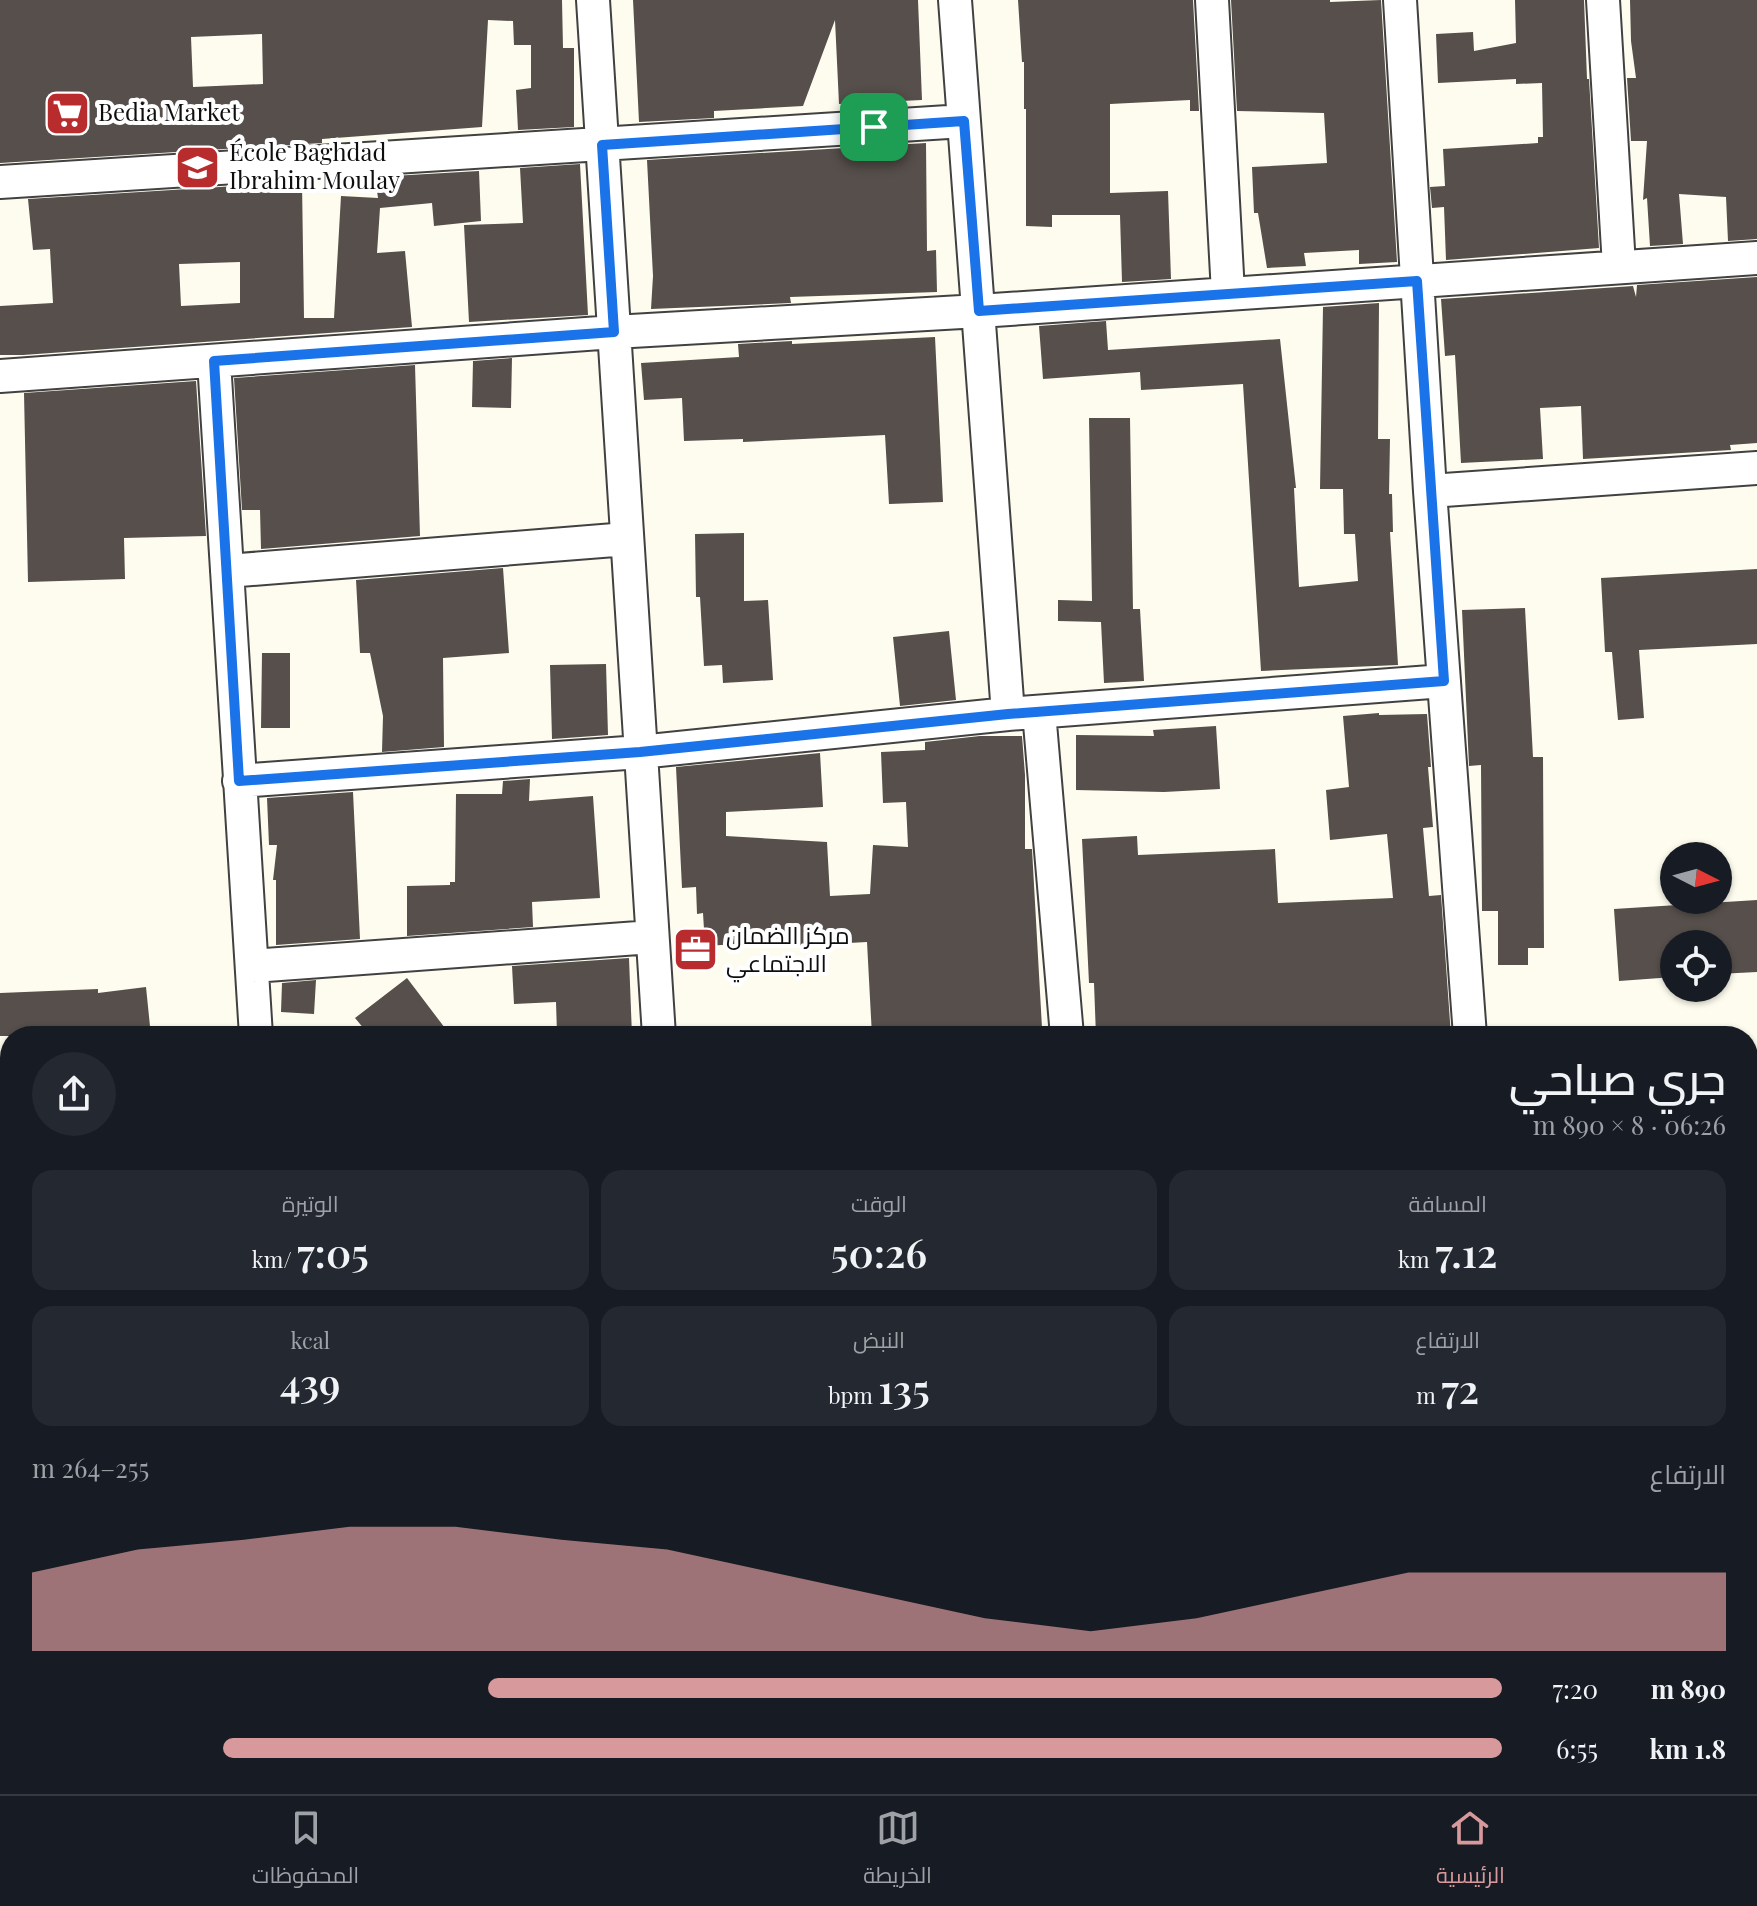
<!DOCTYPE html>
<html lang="ar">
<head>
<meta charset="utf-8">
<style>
	:root { --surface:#171b24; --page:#242831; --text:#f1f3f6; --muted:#9ea1a6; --line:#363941; --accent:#d7999c }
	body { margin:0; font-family:"Playfair Display",Cairo,serif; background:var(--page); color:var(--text); direction:rtl; height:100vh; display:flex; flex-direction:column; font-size:30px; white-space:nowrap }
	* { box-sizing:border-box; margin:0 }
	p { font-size:26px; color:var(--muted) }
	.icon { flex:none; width:44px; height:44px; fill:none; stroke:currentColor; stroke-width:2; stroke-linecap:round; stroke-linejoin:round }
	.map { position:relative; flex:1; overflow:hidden; direction:ltr }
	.panel { position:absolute; left:0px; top:1026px; width:1758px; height:768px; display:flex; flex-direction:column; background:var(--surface); border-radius:32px 32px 0 0; box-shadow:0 2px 6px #0004; direction:rtl }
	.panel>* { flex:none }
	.needle { width:52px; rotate:96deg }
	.fabs { position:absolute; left:1660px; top:842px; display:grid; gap:16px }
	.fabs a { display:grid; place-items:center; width:72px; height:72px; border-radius:50%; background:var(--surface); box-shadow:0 2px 6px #0004; font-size:40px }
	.pin { position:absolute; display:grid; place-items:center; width:68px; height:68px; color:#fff; margin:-34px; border-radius:16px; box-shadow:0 4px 12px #0006 }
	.round { display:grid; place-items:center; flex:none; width:84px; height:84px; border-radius:42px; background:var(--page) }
	.head { display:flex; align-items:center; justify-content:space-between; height:136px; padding:0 32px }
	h1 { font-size:44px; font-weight:600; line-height:60px }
	.figures { display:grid; grid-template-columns:repeat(3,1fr); gap:12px; height:136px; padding:8px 32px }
	.figures div { display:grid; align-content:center; border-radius:20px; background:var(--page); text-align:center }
	.figures b { font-size:40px; font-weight:600 }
	.figures small { font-size:22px; font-weight:400 }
	.figures p { font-size:22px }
	.chart { height:224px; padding:16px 32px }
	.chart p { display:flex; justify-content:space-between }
	.chart svg { width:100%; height:144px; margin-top:8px; fill:var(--accent); opacity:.7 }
	ul { padding:0 32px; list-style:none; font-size:26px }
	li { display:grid; grid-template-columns:128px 96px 1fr; align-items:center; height:60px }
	li i { height:20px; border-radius:10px; background:var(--accent) }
	.dock { display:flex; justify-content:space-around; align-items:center; height:112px; border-top:2px solid var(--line); background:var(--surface); font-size:22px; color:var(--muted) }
	.dock a { display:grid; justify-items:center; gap:4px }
	.dock .active { color:var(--accent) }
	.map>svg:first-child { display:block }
</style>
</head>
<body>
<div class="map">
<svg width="1757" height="1794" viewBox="0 0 1757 1794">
	<rect width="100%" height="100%" fill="#fefcef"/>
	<path fill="#564f4b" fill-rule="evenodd" d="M 0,0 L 562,0 L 563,48 L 574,48 L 574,127 L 518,130 L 516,90 L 531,88 L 531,45 L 514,45 L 513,21 L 488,20 L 482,127 L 322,139 L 322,143 L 0,163 ZM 262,34 L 263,84 L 193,87 L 191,37 Z
		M 633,0 L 918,0 L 922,100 L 839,104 L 835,20 L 803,106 L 714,111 L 714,118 L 639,122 Z
		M 1018,0 L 1193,0 L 1199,111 L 1190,111 L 1190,100 L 1110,104 L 1110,193 L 1168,191 L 1171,279 L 1122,282 L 1120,215 L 1052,215 L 1052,227 L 1026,226 L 1026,109 L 1024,109 L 1024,62 L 1022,62 Z
		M 1231,0 L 1330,0 L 1330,2 L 1381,0 L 1397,262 L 1359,264 L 1359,250 L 1304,253 L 1306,266 L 1267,268 L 1258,213 L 1254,213 L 1252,167 L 1327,163 L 1324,113 L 1237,111 Z
		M 1515,0 L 1584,0 L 1587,79 L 1589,79 L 1599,248 L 1446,260 L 1444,207 L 1432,208 L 1430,187 L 1445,186 L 1443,149 L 1538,143 L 1538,137 L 1543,137 L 1542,83 L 1516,84 L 1516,79 L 1438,83 L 1436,34 L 1473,32 L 1474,51 L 1516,43 Z
		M 1630,0 L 1757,0 L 1757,239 L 1728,241 L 1726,197 L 1679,194 L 1683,244 L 1650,246 L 1647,198 L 1643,200 L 1647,141 L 1631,141 L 1627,78 L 1636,78 L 1631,41 Z
		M 926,143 L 927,251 L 936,250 L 937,292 L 790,297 L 791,303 L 651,309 L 653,276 L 647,160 Z
		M 580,164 L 588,315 L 469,322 L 464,225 L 523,223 L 520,168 Z
		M 479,171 L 481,221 L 434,226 L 432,203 L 380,208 L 377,253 L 405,251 L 412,327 L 23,355 L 0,355 L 0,306 L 53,303 L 50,249 L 33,250 L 28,199 L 302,182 L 304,318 L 334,318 L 341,196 L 378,198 L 375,177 ZM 240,262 L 240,303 L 181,306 L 179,264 Z
		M 1757,277 L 1757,443 L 1730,445 L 1731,450 L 1583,459 L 1581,406 L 1540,408 L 1543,459 L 1461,463 L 1455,355 L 1445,356 L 1441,299 L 1633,286 L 1636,297 L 1637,285 Z
		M 1379,303 L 1378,439 L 1390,439 L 1389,494 L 1392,494 L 1393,532 L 1390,532 L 1398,665 L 1261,671 L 1243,384 L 1141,390 L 1140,372 L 1043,379 L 1039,326 L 1106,321 L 1108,350 L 1280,339 L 1296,488 L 1294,488 L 1299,587 L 1358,581 L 1355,534 L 1344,534 L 1343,489 L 1320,489 L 1323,307 Z
		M 935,337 L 943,502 L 889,504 L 885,435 L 743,442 L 743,439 L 684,441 L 682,398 L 644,400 L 641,363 L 739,357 L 738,344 L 792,341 L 792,344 Z
		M 512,358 L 511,408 L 472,407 L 473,361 Z
		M 415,365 L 420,536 L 261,549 L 260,510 L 242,510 L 234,378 Z
		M 196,381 L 206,536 L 124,538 L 125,579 L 28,582 L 24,393 Z
		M 1089,418 L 1130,418 L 1133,609 L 1140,609 L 1144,681 L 1104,683 L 1101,622 L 1058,621 L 1058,600 L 1092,601 Z
		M 744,533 L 744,601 L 768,600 L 773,680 L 723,683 L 722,665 L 704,666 L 700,597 L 696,597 L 695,534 Z
		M 503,568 L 509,653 L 443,658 L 444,747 L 382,752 L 383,716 L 370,653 L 360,653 L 356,580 Z
		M 1757,569 L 1757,644 L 1639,650 L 1644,718 L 1618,720 L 1612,652 L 1605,652 L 1601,578 Z
		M 1525,608 L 1533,757 L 1543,757 L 1544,948 L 1528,948 L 1528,965 L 1498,965 L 1498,911 L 1482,911 L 1481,765 L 1469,766 L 1462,610 Z
		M 949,631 L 956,700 L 900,706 L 893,637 Z
		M 262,653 L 290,653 L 290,728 L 261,728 Z
		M 606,664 L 608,735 L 552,739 L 550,665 Z
		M 1379,713 L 1379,715 L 1427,714 L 1431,767 L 1428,767 L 1433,827 L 1423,828 L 1429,896 L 1441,895 L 1451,1036 L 1096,1036 L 1094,983 L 1089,983 L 1082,839 L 1137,836 L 1138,855 L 1275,849 L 1278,903 L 1393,898 L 1387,834 L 1330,840 L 1326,790 L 1349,787 L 1343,716 Z
		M 1216,726 L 1220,789 L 1164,792 L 1076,790 L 1076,735 L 1154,736 L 1153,730 Z
		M 980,736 L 1022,736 L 1025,775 L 1025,849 L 1032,849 L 1042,1028 L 872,1036 L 867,942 L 756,948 L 755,943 L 705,946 L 703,913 L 697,914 L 696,887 L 682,888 L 676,767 L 820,753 L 823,807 L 726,812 L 726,836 L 827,842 L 830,896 L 870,894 L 873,845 L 908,847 L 906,802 L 883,803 L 881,752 L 925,750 L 925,742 Z
		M 530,779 L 529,801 L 593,796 L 600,898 L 532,902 L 533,927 L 407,936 L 407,886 L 450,885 L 450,882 L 455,882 L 456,794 L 502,794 L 503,781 Z
		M 353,792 L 360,939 L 276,945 L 276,880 L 273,880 L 277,845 L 269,845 L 267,798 Z
		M 1757,900 L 1757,972 L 1718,974 L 1718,944 L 1674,944 L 1674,977 L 1619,981 L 1614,909 Z
		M 629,958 L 632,1036 L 557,1034 L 556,1002 L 514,1004 L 512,966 Z
		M 407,978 L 451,1036 L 370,1036 L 355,1018 Z
		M 316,980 L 314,1014 L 281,1012 L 282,983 Z
		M 146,987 L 151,1036 L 0,1036 L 0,993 L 98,989 L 98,993 Z"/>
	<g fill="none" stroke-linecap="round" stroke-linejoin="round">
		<defs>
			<path id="street" d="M 593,0 L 659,1036
				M 955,0 L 1008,714
				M 1212,0 L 1228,293
				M 1400,0 L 1430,491 L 1470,1036
				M 1603,0 L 1619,266
				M 0,182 L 964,121
				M 214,361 L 256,1036
				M 0,376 L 614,332 L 979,311 L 1757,258
				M 1430,491 L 1757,468
				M 227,571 L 627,539
				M 1039,712 L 1067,1036
				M 239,781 L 640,752 L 1008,714 L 1444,681
				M 252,966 L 652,937
				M 1748,1119 L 1757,1119
				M 0,1194 L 10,1193
				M 1748,1494 L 1757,1493
				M 0,1618 L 10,1617
				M 301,1784 L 302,1794
				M 694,1784 L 695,1794
				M 725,1784 L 726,1794
				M 1692,1784 L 1692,1794
				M 866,1794 L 866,1784"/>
		</defs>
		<use href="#street" stroke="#414141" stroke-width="36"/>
		<use href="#street" stroke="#fff" stroke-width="32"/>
	</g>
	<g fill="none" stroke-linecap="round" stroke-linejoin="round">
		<defs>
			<path id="route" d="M 964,121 L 979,311 L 1417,281 L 1444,681 L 1008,714 L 640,752 L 239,781 L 214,361 L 614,332 L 602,145 Z"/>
		</defs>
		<use href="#route" stroke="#fff" stroke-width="16"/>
		<use href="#route" stroke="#1a73e8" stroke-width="10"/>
	</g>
	<defs>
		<symbol id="supermarket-square" viewBox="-11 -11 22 22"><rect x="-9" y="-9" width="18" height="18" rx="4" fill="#b82c2e" stroke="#fff"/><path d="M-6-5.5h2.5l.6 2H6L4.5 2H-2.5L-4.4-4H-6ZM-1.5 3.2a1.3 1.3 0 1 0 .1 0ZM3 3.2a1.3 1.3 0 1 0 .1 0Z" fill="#fff"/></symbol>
		<symbol id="school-square" viewBox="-11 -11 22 22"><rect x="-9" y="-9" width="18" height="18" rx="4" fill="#b82c2e" stroke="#fff"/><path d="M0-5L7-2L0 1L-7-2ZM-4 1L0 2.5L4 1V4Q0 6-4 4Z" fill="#fff"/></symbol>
		<symbol id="office-square" viewBox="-11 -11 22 22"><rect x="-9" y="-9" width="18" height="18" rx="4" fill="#b82c2e" stroke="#fff"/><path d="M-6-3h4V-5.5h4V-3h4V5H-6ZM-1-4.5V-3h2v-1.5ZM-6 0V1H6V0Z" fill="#fff"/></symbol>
	</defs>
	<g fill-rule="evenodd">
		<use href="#supermarket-square" x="42" y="88" width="51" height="51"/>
		<use href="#school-square" x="172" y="142" width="51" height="51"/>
		<use href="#office-square" x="670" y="924" width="51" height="51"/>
	</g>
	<g text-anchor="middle" stroke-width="8" stroke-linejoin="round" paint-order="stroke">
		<g font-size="24" fill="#0e0e0e" stroke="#fff" text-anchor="start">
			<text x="98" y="121">Bedia Market</text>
			<text x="229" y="161">École Baghdad<tspan x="229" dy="28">Ibrahim Moulay</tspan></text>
			<text x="726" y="944">مركز الضمان<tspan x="726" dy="28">الاجتماعي</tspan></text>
		</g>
	</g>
</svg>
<div class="fabs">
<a><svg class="needle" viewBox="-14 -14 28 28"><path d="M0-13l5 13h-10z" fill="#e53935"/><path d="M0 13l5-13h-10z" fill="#9ea1a6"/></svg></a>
<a><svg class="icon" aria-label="locate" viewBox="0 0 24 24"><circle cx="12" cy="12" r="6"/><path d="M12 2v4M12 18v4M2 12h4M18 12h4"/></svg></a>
</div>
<div class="pin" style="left:874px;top:127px;background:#1e9e55"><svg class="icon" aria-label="arrive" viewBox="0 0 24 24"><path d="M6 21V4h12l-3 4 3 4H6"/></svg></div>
<section class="panel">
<div class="head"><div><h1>جري صباحي</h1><p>06:26 · 8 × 890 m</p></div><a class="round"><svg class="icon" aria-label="share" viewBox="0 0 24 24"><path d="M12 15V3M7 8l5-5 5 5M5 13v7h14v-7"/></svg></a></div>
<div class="figures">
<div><p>المسافة</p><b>7.12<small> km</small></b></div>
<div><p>الوقت</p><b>50:26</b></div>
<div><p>الوتيرة</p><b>7:05<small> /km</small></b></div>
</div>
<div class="figures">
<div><p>الارتفاع</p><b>72<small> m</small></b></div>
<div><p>النبض</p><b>135<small> bpm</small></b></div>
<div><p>kcal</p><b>439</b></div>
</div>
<div class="chart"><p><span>الارتفاع</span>255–264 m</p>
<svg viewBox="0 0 160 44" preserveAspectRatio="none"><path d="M0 44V20L10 13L20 10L30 6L40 6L50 10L60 13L70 20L80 27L90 34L100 38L110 34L120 27L130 20L140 20L150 20L160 20V44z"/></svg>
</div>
<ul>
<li><b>890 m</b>7:20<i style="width:69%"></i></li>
<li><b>1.8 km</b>6:55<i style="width:87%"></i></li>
</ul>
</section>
</div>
<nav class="dock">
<a class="active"><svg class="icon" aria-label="home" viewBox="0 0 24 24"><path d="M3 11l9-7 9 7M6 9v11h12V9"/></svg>الرئيسية</a>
<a><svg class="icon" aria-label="map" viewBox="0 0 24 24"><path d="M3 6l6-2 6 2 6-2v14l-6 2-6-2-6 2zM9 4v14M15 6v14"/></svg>الخريطة</a>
<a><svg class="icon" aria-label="saved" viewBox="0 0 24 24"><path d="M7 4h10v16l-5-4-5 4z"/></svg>المحفوظات</a>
</nav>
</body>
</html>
